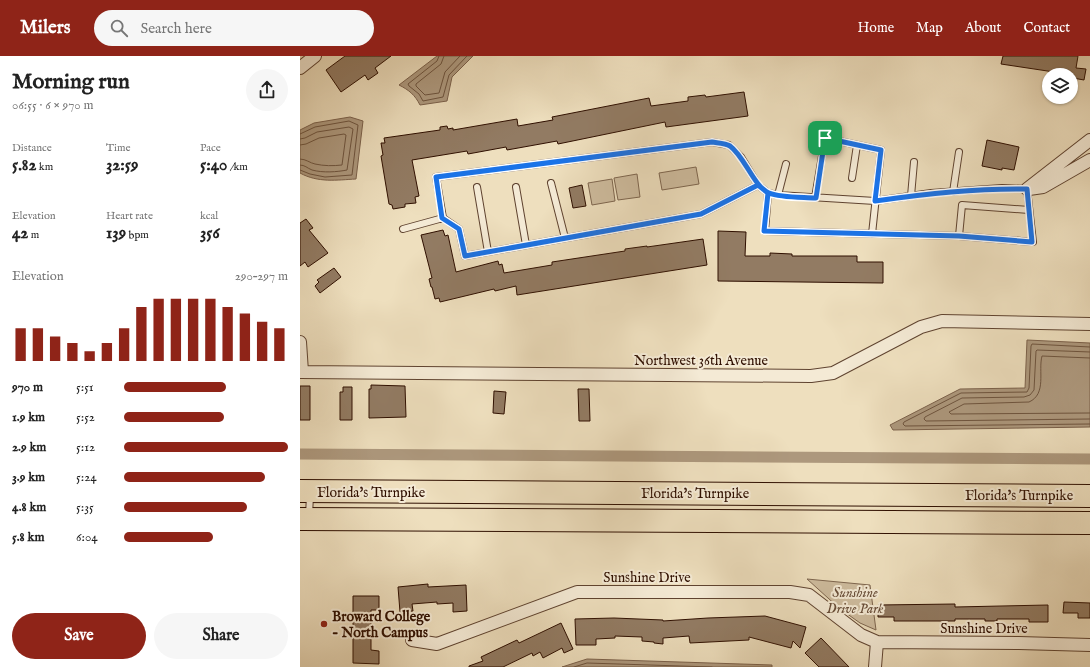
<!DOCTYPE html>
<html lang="en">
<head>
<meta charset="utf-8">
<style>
	:root { --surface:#fff; --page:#f6f6f6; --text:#222; --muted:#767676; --accent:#8f2418 }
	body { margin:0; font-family:"IM FELL English",serif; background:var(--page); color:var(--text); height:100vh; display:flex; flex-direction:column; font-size:15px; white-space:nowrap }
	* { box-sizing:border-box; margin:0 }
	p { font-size:13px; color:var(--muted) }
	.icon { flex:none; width:22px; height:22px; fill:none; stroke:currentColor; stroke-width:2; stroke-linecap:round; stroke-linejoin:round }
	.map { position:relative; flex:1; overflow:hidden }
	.details { display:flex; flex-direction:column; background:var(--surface); width:300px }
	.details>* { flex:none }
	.fabs { position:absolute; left:742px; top:12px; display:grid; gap:8px }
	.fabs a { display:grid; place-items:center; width:36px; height:36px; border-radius:50%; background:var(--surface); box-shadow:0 1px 3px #0004; font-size:20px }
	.pin { position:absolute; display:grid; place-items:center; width:34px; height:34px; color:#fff; margin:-17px; border-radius:8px; box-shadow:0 2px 6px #0006 }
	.round { display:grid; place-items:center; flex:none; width:42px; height:42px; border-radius:21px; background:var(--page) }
	.overview { display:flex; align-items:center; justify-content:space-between; height:68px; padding:0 12px }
	h1 { font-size:22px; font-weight:800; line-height:30px }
	.metrics { display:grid; grid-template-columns:repeat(3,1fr); gap:6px; height:68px; padding:4px 12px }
	.metrics div { display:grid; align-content:center }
	.metrics b { font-size:17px; font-weight:800 }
	.metrics small { font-size:11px; font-weight:400 }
	.metrics p { font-size:11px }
	.chart { height:112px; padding:8px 12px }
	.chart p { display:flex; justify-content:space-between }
	.chart svg { width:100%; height:72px; margin-top:4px; stroke:var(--accent); stroke-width:6 }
	.action { display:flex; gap:8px; margin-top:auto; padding:8px 12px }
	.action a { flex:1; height:46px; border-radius:24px; background:var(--accent); color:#fff; font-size:16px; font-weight:800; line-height:46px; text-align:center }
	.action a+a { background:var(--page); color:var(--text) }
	ul { padding:0 12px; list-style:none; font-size:13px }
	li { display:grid; grid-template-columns:64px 48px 1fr; align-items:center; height:30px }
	li i { height:10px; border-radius:5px; background:var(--accent) }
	header { display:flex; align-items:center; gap:24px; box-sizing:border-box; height:56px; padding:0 20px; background:var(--accent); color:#fff }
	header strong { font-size:19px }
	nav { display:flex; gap:22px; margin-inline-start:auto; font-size:14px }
	.search { width:280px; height:36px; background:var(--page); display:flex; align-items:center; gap:10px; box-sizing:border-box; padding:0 14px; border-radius:22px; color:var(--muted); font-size:15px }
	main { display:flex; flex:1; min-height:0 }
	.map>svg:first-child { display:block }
</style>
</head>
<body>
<header>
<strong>Milers</strong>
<div class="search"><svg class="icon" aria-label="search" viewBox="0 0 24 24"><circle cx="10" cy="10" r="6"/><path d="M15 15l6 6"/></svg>Search here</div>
<nav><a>Home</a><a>Map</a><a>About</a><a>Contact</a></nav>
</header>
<main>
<section class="details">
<div class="overview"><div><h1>Morning run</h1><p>06:55 · 6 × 970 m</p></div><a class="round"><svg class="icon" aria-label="share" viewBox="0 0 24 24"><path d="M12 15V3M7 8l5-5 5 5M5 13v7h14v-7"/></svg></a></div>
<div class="metrics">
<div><p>Distance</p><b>5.82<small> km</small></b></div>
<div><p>Time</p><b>32:59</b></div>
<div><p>Pace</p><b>5:40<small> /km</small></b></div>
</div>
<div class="metrics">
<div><p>Elevation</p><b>42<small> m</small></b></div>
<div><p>Heart rate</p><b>139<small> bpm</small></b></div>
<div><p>kcal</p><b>356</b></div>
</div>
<div class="chart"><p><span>Elevation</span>290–297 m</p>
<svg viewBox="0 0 160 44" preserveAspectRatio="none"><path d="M5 44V24M15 44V24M25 44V29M35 44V33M45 44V38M55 44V33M65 44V24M75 44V11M85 44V6M95 44V6M105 44V6M115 44V6M125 44V11M135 44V15M145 44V20M155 44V24"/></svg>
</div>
<ul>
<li><b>970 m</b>5:51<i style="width:62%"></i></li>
<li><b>1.9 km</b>5:52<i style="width:61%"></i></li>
<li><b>2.9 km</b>5:12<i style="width:100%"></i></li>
<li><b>3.9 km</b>5:24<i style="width:86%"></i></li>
<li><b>4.8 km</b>5:35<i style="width:75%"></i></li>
<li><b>5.8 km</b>6:04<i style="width:54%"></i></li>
</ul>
<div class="action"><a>Save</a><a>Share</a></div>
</section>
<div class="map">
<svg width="790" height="611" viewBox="0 0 790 611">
	<rect width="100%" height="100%" fill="#eedfbe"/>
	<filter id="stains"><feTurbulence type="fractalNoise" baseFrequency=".005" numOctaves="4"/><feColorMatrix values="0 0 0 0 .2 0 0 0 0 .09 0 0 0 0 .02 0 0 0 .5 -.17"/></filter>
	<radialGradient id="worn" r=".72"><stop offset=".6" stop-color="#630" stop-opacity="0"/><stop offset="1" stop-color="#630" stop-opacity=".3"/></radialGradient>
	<path fill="#cebc9e" stroke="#7e664f" d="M 396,111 L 399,128 L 362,134 L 359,117 Z
		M 337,118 L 340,141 L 318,144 L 314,122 Z
		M 312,123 L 315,145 L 292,149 L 288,127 Z
		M 507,523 L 570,529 L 576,574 L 560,567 L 539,552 Z"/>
	<path fill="#ad987d" stroke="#7b614b" d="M 137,0 L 173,0 L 152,21 L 147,45 L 120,49 C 115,39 109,34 99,29 Z
		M 50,61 L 63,65 L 56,123 C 37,124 18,127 0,117 L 0,74 L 14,67 Z
		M 727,284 L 790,287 L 790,371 L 593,374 L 590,369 L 660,333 L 725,332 Z
		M 287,603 L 472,609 L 472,611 L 262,611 Z"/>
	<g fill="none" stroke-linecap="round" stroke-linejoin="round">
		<path stroke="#6e543e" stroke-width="1" d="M 139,0 L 137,5 L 108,28 L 109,30 L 119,38 L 123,45 L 143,41 L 149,19 L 167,0
			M 144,0 L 141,8 L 116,28 L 116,30 L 125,39 L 139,37 L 145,16 L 160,0
			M 0,78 L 15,71 L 49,65 L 58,69 L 52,119 L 25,121 L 10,118 L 0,114
			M 0,83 L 5,82 L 17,76 L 49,71 L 53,73 L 47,114 C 37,116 23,117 12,114 C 7,112 5,109 0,109
			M 0,89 L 6,88 L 19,82 L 44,78 L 46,79 L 42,109 C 33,110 24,110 15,108 C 10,107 6,103 0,103
			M 790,291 L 732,288 L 731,290 L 729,332 L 727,336 L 661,337 L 604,366 L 603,368 L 605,370 L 790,368
			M 790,296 L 737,294 L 736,295 L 734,334 L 730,339 L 724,341 L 662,342 L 625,361 L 624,363 L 626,365 L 790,363
			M 790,302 L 742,300 C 738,315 747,338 729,346 L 664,348 L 649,356 L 651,358 L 790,357
			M 274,611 L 287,607 L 412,611"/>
		<path stroke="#ad987d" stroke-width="11" d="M 0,398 L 790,403"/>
	</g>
	<path fill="#927b63" stroke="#2f0f00" d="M 45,0 L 91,0 L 75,12 L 78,17 L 68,24 L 65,19 L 41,36 L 26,14 Z
		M 703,0 L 778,0 L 776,12 L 786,13 L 784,24 L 773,22 L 774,19 L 701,8 Z
		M 444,36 L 448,60 L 366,71 L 365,66 L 258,88 L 257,85 L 207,94 L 206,91 L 168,98 L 167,95 L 112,104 L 119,140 L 115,141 L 116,147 L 105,148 L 105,151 L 93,153 L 92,149 L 89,148 L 81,100 L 83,99 L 81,87 L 85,87 L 84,82 L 140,74 L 140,71 L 147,70 L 148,73 L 153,72 L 153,74 L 217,63 L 218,70 L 253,64 L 252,61 L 349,42 L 351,50 L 388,45 L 388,41 L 405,39 L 406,41 Z
		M 687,84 L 719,91 L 714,114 L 702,112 L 702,114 L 682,110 Z
		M 282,129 L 286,150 L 273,152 L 269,132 Z
		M 6,163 L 13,172 L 9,174 L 28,197 L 8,211 L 5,206 L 0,210 L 0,167 Z
		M 143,174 L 145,180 L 148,179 L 156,216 L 198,205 L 199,209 L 202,208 L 204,217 L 252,209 L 252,206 L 325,195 L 325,193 L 347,190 L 347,191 L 403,183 L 407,209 L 217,239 L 216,230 L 195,235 L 194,233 L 140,246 L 139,242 L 135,243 L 132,231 L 131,231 L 129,223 L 132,222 L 121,179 Z
		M 418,175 L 446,176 L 445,200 L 470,200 L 470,197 L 492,198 L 492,200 L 557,200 L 557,206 L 583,206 L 583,227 L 418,225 Z
		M 34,212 L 41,221 L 20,237 L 15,230 L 19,226 L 17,224 Z
		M 71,329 L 105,330 L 106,361 L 69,362 L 69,333 L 71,333 Z
		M 0,330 L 10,330 L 10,364 L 0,364 Z
		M 43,331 L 52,331 L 52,364 L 40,364 L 40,336 L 43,336 Z
		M 278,333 L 289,333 L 290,365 L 279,365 Z
		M 194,335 L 206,336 L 204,358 L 193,357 Z
		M 128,528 L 128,531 L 166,529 L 167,555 L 153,556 L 153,547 L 137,548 L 137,546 L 112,548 L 113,555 L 100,556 L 98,531 Z
		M 53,540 L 79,540 L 79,554 L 71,554 L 71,594 L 79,595 L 79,608 L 53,607 Z
		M 764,546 L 790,547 L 790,562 L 778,562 L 778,557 L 763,557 Z
		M 655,548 L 655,551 L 748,549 L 748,566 L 729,566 L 729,563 L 697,563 L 697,565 L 685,565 L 685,563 L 655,563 L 655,565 L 594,565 L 594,561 L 578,561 L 578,549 Z
		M 465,560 L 506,571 L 500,592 L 493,585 L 491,592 L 449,581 L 449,584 L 390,587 L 389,580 L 363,582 L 363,588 L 354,587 L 354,586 L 342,585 L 342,581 L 315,580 L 315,582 L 296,583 L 296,589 L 276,589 L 275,563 L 314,562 L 363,564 L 363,565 L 408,562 Z
		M 261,567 L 273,593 L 264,597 L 262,592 L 243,602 L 240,596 L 233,600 L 232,597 L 203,611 L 169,611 L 169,610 L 183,605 L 181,601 L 217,584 L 219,587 Z
		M 521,582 L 549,611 L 519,611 L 505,597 Z"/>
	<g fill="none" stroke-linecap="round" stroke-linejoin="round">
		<defs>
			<path id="lane" d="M 552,122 L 557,89
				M 251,127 L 265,182
				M 458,129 L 401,158 L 165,200 L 159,173 L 143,162 L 136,121 L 412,86 L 429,89 L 441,101 L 458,129 L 468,137 L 478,139 L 575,145 L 631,137 L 702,132 L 727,133 L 733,186 L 659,180 L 465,175 L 468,137
				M 177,131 L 188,196
				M 216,131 L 226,189
				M 653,136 L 659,96
				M 478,139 L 486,108
				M 611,140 L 614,106
				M 515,142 L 525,82 L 581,94 L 572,178
				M 103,173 L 143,162
				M 659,180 L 662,149 L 729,154
				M 9,460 L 10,439"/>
			<path id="street" d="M 0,12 L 15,0
				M 727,133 L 790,84
				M 729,133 L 743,131 L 790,104
				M 0,286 L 2,316
				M 0,316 L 511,320 L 533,317 L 621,271 L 642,265 L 790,268
				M 112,584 L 137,588 L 277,536 L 490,536 L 509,539 L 561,579 L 577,586 L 719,587 L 790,589
				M 575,611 L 577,586"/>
			<path id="highway" d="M 0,435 L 790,440
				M 0,463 L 790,467"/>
		</defs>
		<use href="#lane" stroke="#5f4330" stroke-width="8"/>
		<use href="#street" stroke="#5f4330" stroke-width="14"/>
		<use href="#highway" stroke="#2f0f00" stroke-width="24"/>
		<use href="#lane" stroke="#f4ead5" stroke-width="6"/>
		<use href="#street" stroke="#f4ead5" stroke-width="12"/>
		<use href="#highway" stroke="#eedfbe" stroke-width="22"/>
	</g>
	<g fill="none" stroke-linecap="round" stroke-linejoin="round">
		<defs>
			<path id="route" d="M 525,82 L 516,142 C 502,141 481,142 469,137 C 454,131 445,101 430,90 C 425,87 417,87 412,86 L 136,121 L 142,162 L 159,173 L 165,200 L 401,158 L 458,129 L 468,137 L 464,175 L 659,180 L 732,186 L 727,133 C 676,132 626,138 575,145 L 581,94 L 525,82"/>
		</defs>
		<use href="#route" stroke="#fff" stroke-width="8"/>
		<use href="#route" stroke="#1a73e8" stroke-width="5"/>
	</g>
	<circle fill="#8f2418" stroke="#f4ead5" stroke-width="1.5" cx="24" cy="568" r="4"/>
	<g text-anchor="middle" stroke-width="4" stroke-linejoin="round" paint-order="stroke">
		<g font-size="14" fill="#2f0f00" stroke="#f4ead5">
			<text x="401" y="309">Northwest 36th Avenue</text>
			<text x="71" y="441">Florida's Turnpike</text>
			<text x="395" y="442">Florida's Turnpike</text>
			<text x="719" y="444">Florida's Turnpike</text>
			<text x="347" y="526">Sunshine Drive</text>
			<text x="684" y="577">Sunshine Drive</text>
		</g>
		<g font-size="14" font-style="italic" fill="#674c37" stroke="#f4ead5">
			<text x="555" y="541">Sunshine<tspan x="555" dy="16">Drive Park</tspan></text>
		</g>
		<g font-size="14" font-weight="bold" fill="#2f0f00" stroke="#f4ead5" text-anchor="start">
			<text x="32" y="565">Broward College<tspan x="32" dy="16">- North Campus</tspan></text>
		</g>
	</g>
	<rect width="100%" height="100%" filter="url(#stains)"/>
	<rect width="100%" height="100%" fill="url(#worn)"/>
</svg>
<div class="fabs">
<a><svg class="icon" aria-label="layers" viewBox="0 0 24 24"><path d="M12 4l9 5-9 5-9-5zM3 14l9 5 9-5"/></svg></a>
</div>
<div class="pin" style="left:525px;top:82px;background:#1e9e55"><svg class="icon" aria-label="arrive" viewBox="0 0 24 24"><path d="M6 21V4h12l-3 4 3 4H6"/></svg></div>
</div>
</main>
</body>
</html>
